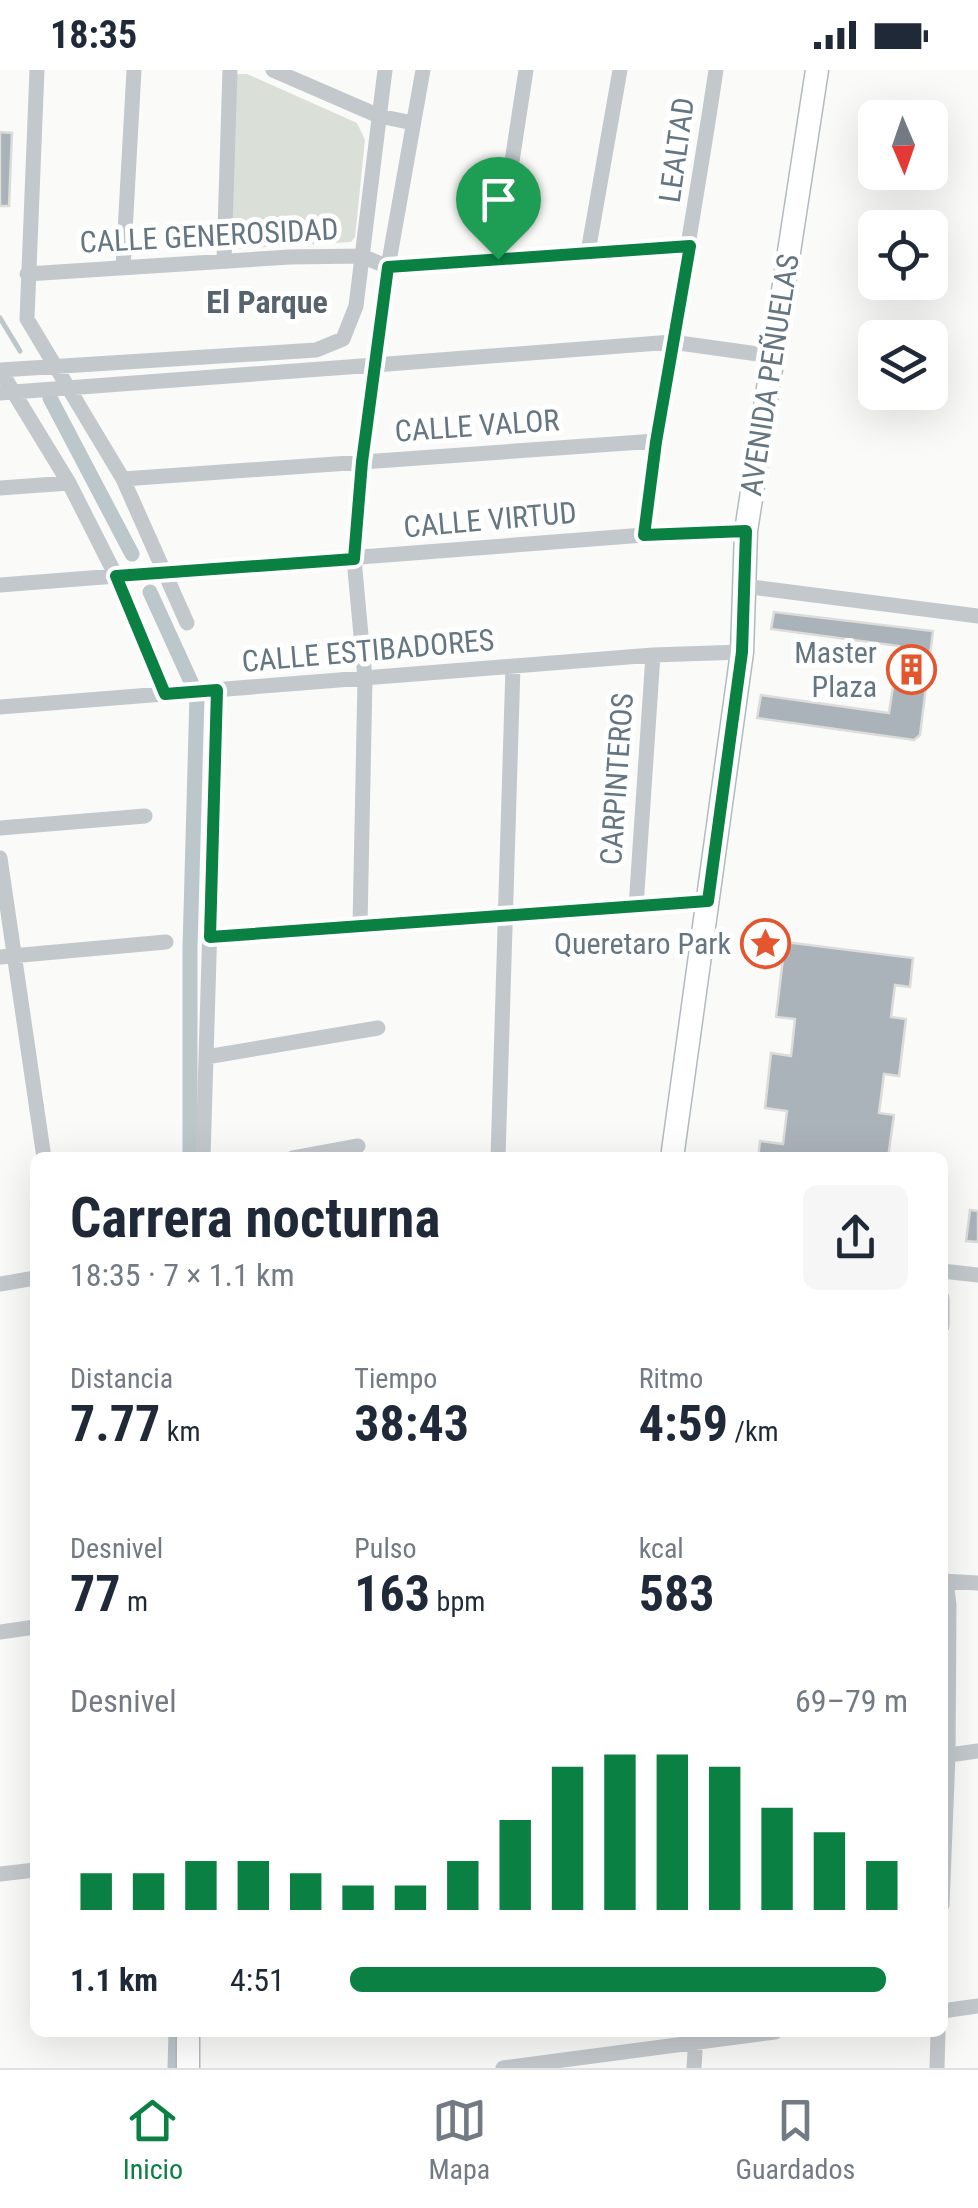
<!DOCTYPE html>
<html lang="es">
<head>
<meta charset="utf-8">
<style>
	:root { --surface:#fff; --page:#f6f6f7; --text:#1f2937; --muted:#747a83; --line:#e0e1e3; --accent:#0b8043 }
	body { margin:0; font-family:"Roboto Condensed",sans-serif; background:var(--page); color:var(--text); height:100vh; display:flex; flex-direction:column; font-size:38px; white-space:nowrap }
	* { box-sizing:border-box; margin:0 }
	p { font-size:32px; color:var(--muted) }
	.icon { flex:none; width:55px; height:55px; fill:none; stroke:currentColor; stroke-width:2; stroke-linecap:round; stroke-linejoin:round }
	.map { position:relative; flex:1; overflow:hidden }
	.drawer { position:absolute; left:30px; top:1082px; width:918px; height:885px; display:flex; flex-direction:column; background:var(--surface); border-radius:15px; box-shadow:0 10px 40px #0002 }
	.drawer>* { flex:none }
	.needle { width:65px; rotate:178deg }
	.buttons { position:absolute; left:858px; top:30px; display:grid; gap:20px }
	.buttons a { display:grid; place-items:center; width:90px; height:90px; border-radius:15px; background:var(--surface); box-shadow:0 10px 40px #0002; font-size:50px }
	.pin { position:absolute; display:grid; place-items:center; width:85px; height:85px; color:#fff; margin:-102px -42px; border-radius:50% 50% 50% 0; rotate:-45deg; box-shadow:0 0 10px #0007 }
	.pin .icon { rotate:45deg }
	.round { display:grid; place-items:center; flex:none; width:105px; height:105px; border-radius:15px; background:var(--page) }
	.overview { display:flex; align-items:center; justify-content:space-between; height:170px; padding:0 40px }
	h1 { font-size:55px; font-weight:700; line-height:75px }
	.metrics { display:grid; grid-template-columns:repeat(3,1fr); gap:15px; height:170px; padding:10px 40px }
	.metrics div { display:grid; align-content:center }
	.metrics b { font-size:50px; font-weight:700 }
	.metrics small { font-size:28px; font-weight:400 }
	.metrics p { font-size:28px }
	.chart { height:280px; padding:20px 40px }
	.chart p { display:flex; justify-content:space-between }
	.chart svg { width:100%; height:180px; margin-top:10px; stroke:var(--accent); stroke-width:6 }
	ul { padding:0 40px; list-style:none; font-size:32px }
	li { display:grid; grid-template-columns:160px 120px 1fr; align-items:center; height:75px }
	li i { height:25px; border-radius:12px; background:var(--accent) }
	.status { display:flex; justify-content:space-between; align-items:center; height:70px; padding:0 50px; background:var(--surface); direction:ltr }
	.status svg { height:28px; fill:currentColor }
	.tab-bar { display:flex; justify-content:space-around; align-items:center; height:140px; border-top:2px solid var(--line); background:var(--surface); font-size:28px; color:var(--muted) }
	.tab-bar a { display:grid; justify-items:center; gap:5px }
	.tab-bar .on { color:var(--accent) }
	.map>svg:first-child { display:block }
</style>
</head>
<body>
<div class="status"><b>18:35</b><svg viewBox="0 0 49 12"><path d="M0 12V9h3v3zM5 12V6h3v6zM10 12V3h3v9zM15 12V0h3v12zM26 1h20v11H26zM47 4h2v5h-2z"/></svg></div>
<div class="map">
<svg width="978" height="1998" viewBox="0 0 978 1998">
	<rect width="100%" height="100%" fill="#fafaf8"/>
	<path fill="#dadfd7" d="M 238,4 L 247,4 L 357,53 L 365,70 L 355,167 L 351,172 L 232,179 L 234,10 Z"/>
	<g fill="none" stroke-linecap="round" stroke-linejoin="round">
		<path stroke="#bbc7cb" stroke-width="5" d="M 0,248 L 20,281"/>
		<path stroke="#bbc7cb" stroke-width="15" d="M 50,328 L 132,484
			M 150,522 L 197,625 L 190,878 L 190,1088
			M 175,1998 L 176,1962"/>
	</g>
	<path fill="#aab3b9" stroke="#dcdcda" stroke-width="2.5" d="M 0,62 L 12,63 L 9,136 L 0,136 Z
		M 774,542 L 933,561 L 920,665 L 914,670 L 757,648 L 761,625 L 889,643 L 899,576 L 771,559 Z
		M 785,872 L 913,888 L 910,917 L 895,915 L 891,947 L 906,949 L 899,1006 L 884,1004 L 879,1043 L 894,1045 L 888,1088 L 758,1088 L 760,1071 L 783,1074 L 787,1041 L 765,1038 L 771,983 L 791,986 L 795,949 L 776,947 Z
		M 970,1140 L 978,1141 L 978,1172 L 966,1171 Z"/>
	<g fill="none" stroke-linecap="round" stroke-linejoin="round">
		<defs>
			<path id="secondary" d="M 672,1088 L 742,582 L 746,461 L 817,0
				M 188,1962 L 188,1998"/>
		</defs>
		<use href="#secondary" stroke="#b3babf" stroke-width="25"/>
		<path stroke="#c3c8cc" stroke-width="15" d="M 37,0 L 27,249 L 123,409 L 187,553
			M 273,0 L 379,46 L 413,53
			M 588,182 L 620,0
			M 497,189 L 526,0
			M 224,191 L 230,0
			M 123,198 L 134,0
			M 27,204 L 290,187 L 362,186 L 388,197 L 691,175
			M 0,300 L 316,280 L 343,269 L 356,236 L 385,0
			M 0,300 L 69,413 L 116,506 L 165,624
			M 0,323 L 375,295 L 388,197 L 423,0
			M 123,409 L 656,371
			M 0,418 L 69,413
			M 644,465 C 663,309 693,155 716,0
			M 0,515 L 644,465 L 746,461
			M 743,516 L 978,546
			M 0,637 L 653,585 L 742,582
			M 0,758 L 145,746
			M 0,788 L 44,1088
			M 636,837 L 653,585
			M 360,856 L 365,609 L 354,489 L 362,392 L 375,295 L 672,272 L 772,286
			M 209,867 L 708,831
			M 0,887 L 166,872
			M 206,987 L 378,958
			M 203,1088 L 217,620
			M 293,1088 L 358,1076
			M 498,1088 L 513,596
			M 942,1201 L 978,1205
			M 0,1214 L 35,1208
			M 942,1228 L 942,1256
			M 942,1511 L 978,1513
			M 0,1562 L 35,1557
			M 942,1686 L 978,1681
			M 0,1804 L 35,1800
			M 942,1835 L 948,1685 L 949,1535 L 946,1511
			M 942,1941 L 978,1936
			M 503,1998 L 775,1962
			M 694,1998 L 696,1967
			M 937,1998 L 938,1962"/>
		<use href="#secondary" stroke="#fff" stroke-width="22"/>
	</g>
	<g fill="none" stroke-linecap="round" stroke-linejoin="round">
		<defs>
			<path id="route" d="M 690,176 L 656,372 L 644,465 L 746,461 L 742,582 L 708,831 L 210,867 L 217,620 L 165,624 L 116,506 L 354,489 L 362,392 L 388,197 Z"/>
		</defs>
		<use href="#route" stroke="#fff" stroke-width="20"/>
		<use href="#route" stroke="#0b8043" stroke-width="12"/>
	</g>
	<defs>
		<symbol id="building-ring" viewBox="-11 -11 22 22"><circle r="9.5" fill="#fff" stroke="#e4572e" stroke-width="1.5"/><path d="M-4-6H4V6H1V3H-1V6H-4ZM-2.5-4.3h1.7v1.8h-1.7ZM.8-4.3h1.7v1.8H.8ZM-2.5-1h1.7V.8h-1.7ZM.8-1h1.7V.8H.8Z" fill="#e4572e"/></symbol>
		<symbol id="sight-ring" viewBox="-11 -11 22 22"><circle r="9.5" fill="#fff" stroke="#e4572e" stroke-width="1.5"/><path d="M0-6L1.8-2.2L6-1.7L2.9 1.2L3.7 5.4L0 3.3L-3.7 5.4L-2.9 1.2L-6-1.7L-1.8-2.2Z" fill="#e4572e"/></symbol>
	</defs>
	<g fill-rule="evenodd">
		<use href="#building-ring" x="884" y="572" width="55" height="55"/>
		<use href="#sight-ring" x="738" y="846" width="55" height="55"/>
	</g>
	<g text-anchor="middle" stroke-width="10" stroke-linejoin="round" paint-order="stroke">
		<g font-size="30" fill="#657683" stroke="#fff">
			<text transform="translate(677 80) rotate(-82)" y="10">LEALTAD</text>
			<text transform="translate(209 166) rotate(-3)" y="10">CALLE GENEROSIDAD</text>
			<text transform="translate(770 305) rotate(-81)" y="10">AVENIDA PEÑUELAS</text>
			<text transform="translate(477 356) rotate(-4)" y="10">CALLE VALOR</text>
			<text transform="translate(490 450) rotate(-5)" y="10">CALLE VIRTUD</text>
			<text transform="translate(368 581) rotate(-5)" y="10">CALLE ESTIBADORES</text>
			<text transform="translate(617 709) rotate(-86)" y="10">CARPINTEROS</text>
		</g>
		<g font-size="30" fill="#657683" stroke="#fff" text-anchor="end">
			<text x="877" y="593">Master<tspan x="877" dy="34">Plaza</tspan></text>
			<text x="731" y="884">Queretaro Park</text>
		</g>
		<g font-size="32" font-weight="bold" fill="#57646e" stroke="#fff">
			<text x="267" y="243">El Parque</text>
		</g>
	</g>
</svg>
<div class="buttons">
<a><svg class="needle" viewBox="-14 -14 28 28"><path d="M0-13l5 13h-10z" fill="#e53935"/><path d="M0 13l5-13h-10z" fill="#747a83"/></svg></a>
<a><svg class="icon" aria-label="locate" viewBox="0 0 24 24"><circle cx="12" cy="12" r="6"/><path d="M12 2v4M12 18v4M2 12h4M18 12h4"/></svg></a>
<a><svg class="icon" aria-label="layers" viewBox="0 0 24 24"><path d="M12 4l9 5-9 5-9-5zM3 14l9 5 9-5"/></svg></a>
</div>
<div class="pin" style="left:498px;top:189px;background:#1e9e55"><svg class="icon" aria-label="arrive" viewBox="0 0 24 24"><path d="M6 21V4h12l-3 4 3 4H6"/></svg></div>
<section class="drawer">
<div class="overview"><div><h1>Carrera nocturna</h1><p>18:35 · 7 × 1.1 km</p></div><a class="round"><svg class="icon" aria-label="share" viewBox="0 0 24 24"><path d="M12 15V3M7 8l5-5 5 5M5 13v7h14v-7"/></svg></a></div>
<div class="metrics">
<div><p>Distancia</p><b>7.77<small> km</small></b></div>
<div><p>Tiempo</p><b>38:43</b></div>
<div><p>Ritmo</p><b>4:59<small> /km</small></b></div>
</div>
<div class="metrics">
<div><p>Desnivel</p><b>77<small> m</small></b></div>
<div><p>Pulso</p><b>163<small> bpm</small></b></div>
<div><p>kcal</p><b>583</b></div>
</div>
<div class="chart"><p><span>Desnivel</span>69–79 m</p>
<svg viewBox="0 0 160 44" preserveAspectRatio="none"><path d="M5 44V35M15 44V35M25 44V32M35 44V32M45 44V35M55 44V38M65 44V38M75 44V32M85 44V22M95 44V9M105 44V6M115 44V6M125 44V9M135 44V19M145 44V25M155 44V32"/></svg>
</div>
<ul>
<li><b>1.1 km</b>4:51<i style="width:96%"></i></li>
</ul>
</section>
</div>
<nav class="tab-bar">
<a class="on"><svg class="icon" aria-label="home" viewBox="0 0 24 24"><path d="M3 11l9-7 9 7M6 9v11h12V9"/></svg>Inicio</a>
<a><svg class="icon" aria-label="map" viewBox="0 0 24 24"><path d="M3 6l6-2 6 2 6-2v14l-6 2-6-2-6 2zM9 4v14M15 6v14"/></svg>Mapa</a>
<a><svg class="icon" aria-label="saved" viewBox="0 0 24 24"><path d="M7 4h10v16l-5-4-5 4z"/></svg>Guardados</a>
</nav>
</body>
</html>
